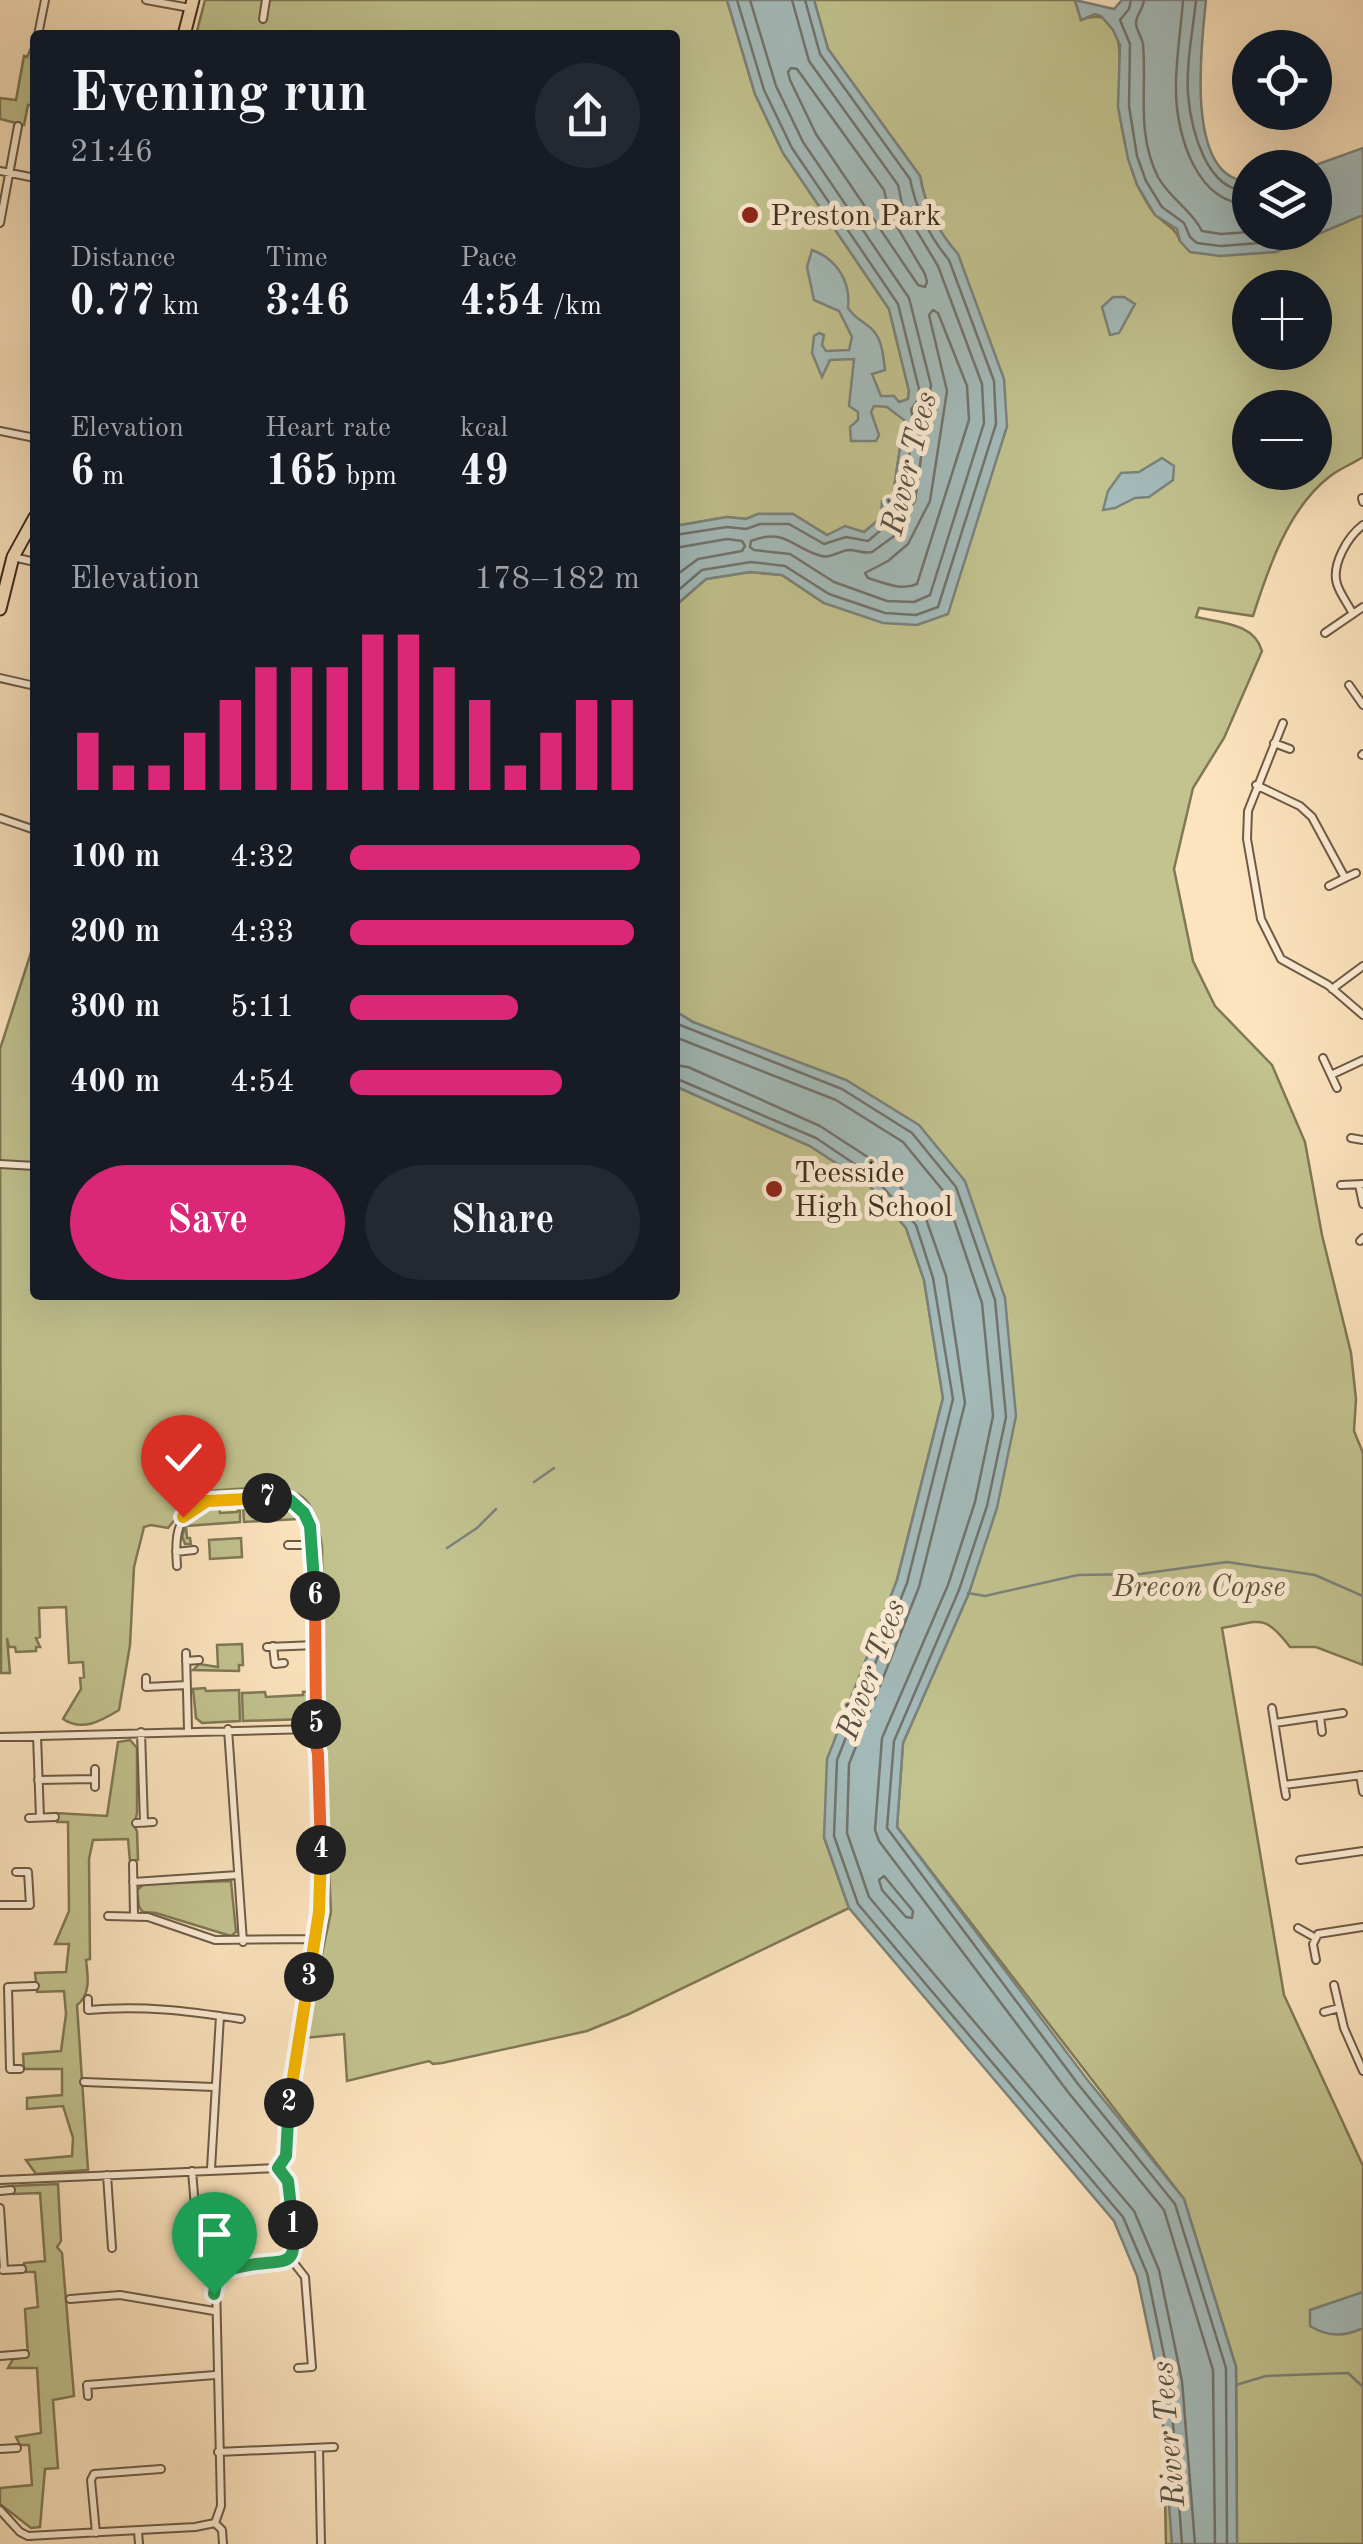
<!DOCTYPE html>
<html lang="en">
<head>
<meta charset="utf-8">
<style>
	:root { --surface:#171b24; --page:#242831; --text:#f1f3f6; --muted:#9ea1a6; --accent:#db2777 }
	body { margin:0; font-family:"Old Standard TT",serif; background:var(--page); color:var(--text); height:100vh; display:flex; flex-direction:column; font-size:38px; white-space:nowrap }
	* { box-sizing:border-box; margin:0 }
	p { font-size:32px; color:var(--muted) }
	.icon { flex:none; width:55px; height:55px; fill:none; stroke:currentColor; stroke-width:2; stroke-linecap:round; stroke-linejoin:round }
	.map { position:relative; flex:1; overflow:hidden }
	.details { position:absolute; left:30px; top:30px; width:650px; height:1270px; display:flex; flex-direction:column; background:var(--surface); border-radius:10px; box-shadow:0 10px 40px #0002 }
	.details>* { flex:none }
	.fabs { position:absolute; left:1232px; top:30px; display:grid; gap:20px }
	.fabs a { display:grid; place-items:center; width:100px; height:100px; border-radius:50%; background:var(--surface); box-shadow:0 10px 40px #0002; font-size:50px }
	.pin { position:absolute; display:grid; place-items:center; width:85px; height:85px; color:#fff; margin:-102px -42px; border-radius:50% 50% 50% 0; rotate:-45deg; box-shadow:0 0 10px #0007 }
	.pin .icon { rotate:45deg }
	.km { position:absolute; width:50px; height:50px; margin:-25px; border-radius:50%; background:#222; color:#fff; font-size:28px; line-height:50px; text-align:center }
	.round { display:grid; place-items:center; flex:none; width:105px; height:105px; border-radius:52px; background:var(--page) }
	.headline { display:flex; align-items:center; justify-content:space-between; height:170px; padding:0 40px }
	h1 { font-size:55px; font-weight:700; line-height:75px }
	.metrics { display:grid; grid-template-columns:repeat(3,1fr); gap:15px; height:170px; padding:10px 40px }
	.metrics div { display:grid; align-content:center }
	.metrics b { font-size:42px; font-weight:700 }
	.metrics small { font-size:28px; font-weight:400 }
	.metrics p { font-size:28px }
	.chart { height:280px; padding:20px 40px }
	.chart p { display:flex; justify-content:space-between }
	.chart svg { width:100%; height:180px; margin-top:10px; stroke:var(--accent); stroke-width:6 }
	.action { display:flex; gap:20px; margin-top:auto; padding:20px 40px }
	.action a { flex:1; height:115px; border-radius:60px; background:var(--accent); color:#fff; font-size:40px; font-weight:700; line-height:115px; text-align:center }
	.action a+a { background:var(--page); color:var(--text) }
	ul { padding:0 40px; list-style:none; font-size:32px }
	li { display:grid; grid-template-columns:160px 120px 1fr; align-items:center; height:75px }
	li i { height:25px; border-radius:12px; background:var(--accent) }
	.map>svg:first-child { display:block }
</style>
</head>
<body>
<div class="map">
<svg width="1363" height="2544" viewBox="0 0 1363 2544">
	<rect width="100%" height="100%" fill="#fce4be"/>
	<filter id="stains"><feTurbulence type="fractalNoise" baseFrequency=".002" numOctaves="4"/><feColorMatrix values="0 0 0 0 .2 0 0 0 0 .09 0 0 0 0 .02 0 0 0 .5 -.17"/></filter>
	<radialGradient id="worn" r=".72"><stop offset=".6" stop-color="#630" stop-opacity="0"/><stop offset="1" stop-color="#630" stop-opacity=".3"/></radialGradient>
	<path fill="#c2c38f" stroke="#807856" stroke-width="2.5" fill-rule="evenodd" d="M 205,0 L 727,0 L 755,94 L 783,153 L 889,309 L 909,391 L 893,495 L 881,518 L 864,532 L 827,535 L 793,514 L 758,514 L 746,519 L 727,517 L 675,526 L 675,35 L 196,35 Z
		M 814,0 L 1075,0 L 1081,20 C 1133,0 1117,77 1119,105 C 1120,125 1130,169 1139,188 C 1143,196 1149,208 1155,214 C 1165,225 1175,226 1180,241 L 1275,252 L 1363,215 L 1363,457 C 1352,464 1339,469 1329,477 C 1288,509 1268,569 1253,616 L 1199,608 L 1196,617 C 1221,623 1254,623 1262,651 L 1224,738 L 1193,788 L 1174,869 L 1193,961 L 1215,1006 L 1272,1065 L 1305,1142 L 1322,1235 L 1351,1353 L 1356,1399 L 1354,1431 L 1363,1453 L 1363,1665 L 1316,1647 L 1290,1647 C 1263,1612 1260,1622 1222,1628 L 1284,1995 L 1363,2166 L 1363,2544 L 1237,2544 L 1236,2367 L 1184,2199 L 897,1827 L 903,1743 L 969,1593 L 1005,1298 L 693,1022 L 675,1011 L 675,606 L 706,579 L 750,572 L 782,575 L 824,603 L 978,512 L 1007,426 L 958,254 C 938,232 925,205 920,176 L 828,49 ZM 1250,288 L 1315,288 L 1315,352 L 1250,352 ZM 1250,408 L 1315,408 L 1315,472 L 1250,472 Z
		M 35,39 L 35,106 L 28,105 L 24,125 L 0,119 L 0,98 L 16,100 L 24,56 L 27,57 Z
		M 35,940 L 35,1295 L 675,1295 L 675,1086 L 810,1146 L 868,1184 L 906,1228 L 924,1280 L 943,1398 L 897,1580 L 824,1837 L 849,1908 L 629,2014 L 587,2031 L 442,2063 L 433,2064 L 429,2061 L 347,2081 L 344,2034 L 304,2038 L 331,1912 L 323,1754 L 322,1546 C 319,1530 316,1506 301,1496 C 283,1483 230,1490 207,1491 L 206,1495 L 186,1506 L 168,1528 L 151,1525 L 144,1527 L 134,1567 L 130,1645 L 119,1710 C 101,1721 82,1732 63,1719 L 81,1689 L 80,1678 L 84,1677 L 83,1662 L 69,1663 L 66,1607 L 39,1608 L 40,1637 L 36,1638 L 40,1647 L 36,1647 L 36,1651 L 16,1652 L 15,1647 L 9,1647 L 7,1638 L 10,1673 L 1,1673 L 0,1049 Z
		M 272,1503 L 288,1507 L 300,1519 L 244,1522 L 243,1505 L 253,1505 L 254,1512 L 271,1511 Z
		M 219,1506 L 220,1513 L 237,1512 L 240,1506 L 240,1522 L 186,1526 L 187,1538 L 190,1538 L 191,1544 L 185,1544 L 182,1536 C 189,1517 198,1507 219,1506 Z
		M 241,1538 L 242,1557 L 210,1559 L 209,1540 Z
		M 242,1644 L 243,1665 L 239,1665 L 239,1671 L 193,1670 L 199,1664 L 218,1667 L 217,1645 Z
		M 205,1688 L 206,1691 L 239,1690 L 240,1721 L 202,1723 L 196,1718 L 193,1689 Z
		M 313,1691 L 314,1711 L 307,1719 L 243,1721 L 242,1693 L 265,1692 L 266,1697 L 303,1695 L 303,1692 Z
		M 130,1740 L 137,1748 L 137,1813 L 134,1826 L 137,1831 L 138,1860 L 130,1861 L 128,1839 L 93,1840 L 89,1859 L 90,1959 L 86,1960 C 88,1976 91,1995 77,2005 L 88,2170 L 36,2174 L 26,2160 L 72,2156 L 73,2138 L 63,2106 L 27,2109 L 27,2098 L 62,2095 L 62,2069 L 24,2069 L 23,2054 L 61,2051 L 66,2014 L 64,1991 L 37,1992 L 35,1973 L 66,1972 L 69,1944 L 55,1944 L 69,1911 L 68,1822 L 57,1822 L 56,1813 L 107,1816 L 118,1742 Z
		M 231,1881 L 236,1932 L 231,1936 L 156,1913 L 143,1912 L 139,1907 L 137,1890 L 144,1884 Z
		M 58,2184 L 61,2241 L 57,2247 L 62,2253 L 74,2396 L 53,2400 L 58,2468 L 45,2469 L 40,2527 L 31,2528 L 0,2504 L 0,2488 L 32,2485 L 29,2445 L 20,2445 L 16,2437 L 41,2433 L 37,2368 L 8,2368 L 13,2359 L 28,2357 L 25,2309 L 38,2307 L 35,2272 L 25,2272 L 24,2263 L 45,2261 L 40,2193 L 13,2194 L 12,2186 Z
		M 1163,2405 L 1172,2532 L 1172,2544 L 1166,2544 Z"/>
	<path fill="#a4bcbc" stroke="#7b837d" stroke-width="2.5" d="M 727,0 L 814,0 L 828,49 L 920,176 C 925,205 938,232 958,254 L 1004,379 L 1007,426 L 948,614 L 917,625 L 883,623 L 824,603 L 782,575 L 750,572 L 706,579 L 675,606 L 675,526 L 727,517 L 746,519 L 758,514 L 793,514 L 827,535 L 845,526 L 864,532 L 881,518 L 882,501 L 893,495 L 904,420 L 887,407 L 874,406 L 871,412 L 879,435 L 876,441 L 851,441 L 850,427 L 858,420 L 858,412 L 849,406 L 854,359 L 830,360 L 822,377 L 812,353 L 814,336 L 819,333 L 824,335 L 822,345 L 826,351 L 849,350 L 852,337 L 839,311 L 814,300 L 807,267 L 812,250 C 837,259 851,282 848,308 C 854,317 859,319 867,325 C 882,335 883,353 885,370 L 872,374 L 881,396 L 894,396 L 899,402 L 908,399 L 909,391 L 889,309 L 783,153 L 755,94 Z
		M 1075,0 L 1114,9 L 1122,0 L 1206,0 C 1202,40 1183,182 1250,181 L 1250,232 L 1315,232 L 1315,168 L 1310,167 L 1363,148 L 1363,215 L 1276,252 L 1220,256 L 1190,252 L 1180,241 L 1177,229 L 1155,215 L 1137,185 L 1128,159 L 1118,107 L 1120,45 L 1113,30 L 1101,16 L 1095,14 L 1081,20 Z
		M 1113,297 L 1124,297 L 1135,304 L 1119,333 L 1110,335 L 1102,307 Z
		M 1162,458 L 1174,466 L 1173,480 L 1149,497 L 1135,498 L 1115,508 L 1103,510 L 1108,491 L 1121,473 L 1139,472 Z
		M 675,1011 L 693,1022 L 846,1080 L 919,1125 L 965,1181 L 1005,1298 L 1016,1416 L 997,1508 L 969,1593 L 903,1743 L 897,1827 L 1086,2078 L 1184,2199 L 1236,2367 L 1237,2544 L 1172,2544 L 1160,2385 L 1137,2276 L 1114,2221 L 849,1908 L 824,1837 L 827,1759 L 897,1580 L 943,1398 L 924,1280 L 906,1228 L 868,1184 L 810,1146 L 675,1086 Z
		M 1363,2292 L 1363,2328 C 1344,2337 1328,2337 1310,2326 L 1310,2310 Z"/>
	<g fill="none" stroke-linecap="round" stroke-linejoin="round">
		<path stroke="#71746d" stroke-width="2.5" d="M 750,0 L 776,86 L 803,142 L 909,298 L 931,385 L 915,501 L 904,515 L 897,534 L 872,552 C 863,554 857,550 849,550 C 837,551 831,560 818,555 C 791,546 784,528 751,541 L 750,547 L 754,550 L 790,554 L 834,582 L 887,601 L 914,602 L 930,595 L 984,423 L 982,384 L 938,266 L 903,208 L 898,185 L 809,61 L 792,0
			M 1131,0 L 1129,9 L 1120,20 L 1130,44 L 1129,106 L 1137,156 L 1146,181 L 1162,207 L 1184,223 L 1190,237 L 1197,243 L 1221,246 L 1272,242 L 1296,232
			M 1144,0 C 1143,9 1137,14 1136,22 C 1135,28 1142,37 1143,44 C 1147,90 1136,133 1158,177 C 1170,199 1191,209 1202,231 L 1221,234 L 1250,232
			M 1183,0 C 1181,30 1175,63 1176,93 C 1177,136 1197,205 1250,204
			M 1196,0 C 1193,30 1186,64 1188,94 C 1191,129 1206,193 1250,191
			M 791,68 L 797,69 L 884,190 L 890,215 L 925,274 L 927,282 L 925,287 L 918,285 L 816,134 L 790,80 L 788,72 Z
			M 933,310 L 938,313 L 967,386 L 969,420 L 917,584 C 902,591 884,583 868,578 L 865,573 L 888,561 L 908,544 L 930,501 L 947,391 L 929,315 Z
			M 675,535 L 727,527 L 746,529 L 760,524 L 789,524 L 824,544 L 846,537 L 868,541 L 889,523 L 892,508 L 903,496 L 914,423 L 911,410 L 917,401 L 919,389 L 898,304 L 792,148 L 764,90 L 737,0
			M 675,548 L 727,539 L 742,541 L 745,546 L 742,551 L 698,559 L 675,576
			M 675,593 L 702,570 L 751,562 L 785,566 L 829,594 L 885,613 L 916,615 L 938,607 L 996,424 L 994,381 L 949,260 C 929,236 916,209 910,179 L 820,54 L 805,0
			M 675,1023 L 842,1089 L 912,1133 L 956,1187 L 995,1300 L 1006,1417 L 987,1506 L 959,1590 L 894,1741 L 887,1828 L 1078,2084 L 1175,2204 L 1226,2368 L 1227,2544
			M 675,1037 L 836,1100 L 903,1142 L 945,1193 L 982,1303 L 993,1416 L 975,1502 L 948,1585 L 882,1738 L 875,1830 L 879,1841 L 1068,2092 L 1164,2210 L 1213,2370 L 1215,2544
			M 675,1065 L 688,1067 L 820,1126 L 883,1167 L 925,1216 L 946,1276 L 965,1403 L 919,1587 L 849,1764 L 847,1833 L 869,1897 L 1134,2211 L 1159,2270 L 1182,2381 L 1195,2544
			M 675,1078 L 816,1138 L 874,1177 L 916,1225 L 933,1278 L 953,1399 L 907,1583 L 837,1760 L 834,1836 L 858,1904 L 1123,2217 L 1147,2273 L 1170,2384 L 1182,2544
			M 884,1876 L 913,1911 L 912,1918 L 906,1917 L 882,1890 L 879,1880 Z"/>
		<path stroke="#7b837d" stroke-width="2.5" d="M 534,1482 L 554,1468
			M 447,1548 L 477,1528 L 496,1509
			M 968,1593 L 985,1596 L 1078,1575 L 1140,1574 L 1227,1562 L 1315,1575 L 1363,1596
			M 1236,2385 L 1266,2376 L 1348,2373 L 1363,2387"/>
		<defs>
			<path id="street" d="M 146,0 L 190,8
				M 263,19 L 266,0
				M 38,35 L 45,0
				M 0,171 L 35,178
				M 0,223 L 18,126
				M 0,431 L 35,438
				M 1362,498 L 1363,502
				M 13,557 L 35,562
				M 1353,614 C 1348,604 1340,594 1337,584 C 1331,565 1348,536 1363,525
				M 1325,633 L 1363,607
				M 0,678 L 35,686
				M 1349,685 L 1363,705
				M 1283,723 L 1248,811 L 1247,839 L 1261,919 L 1281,959 L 1328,985 L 1363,1015
				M 1274,743 L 1290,749
				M 1362,755 L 1363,754
				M 1256,785 L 1300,806 L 1312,817 L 1345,878 L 1356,873
				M 0,818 L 35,830
				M 1329,886 L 1345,878
				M 1332,989 L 1363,966
				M 1323,1058 L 1337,1088
				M 1331,1075 L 1363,1060
				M 1351,1138 L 1363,1140
				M 0,1164 L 35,1166
				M 1341,1185 L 1363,1184
				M 1359,1185 L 1363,1204
				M 1360,1241 L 1363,1238
				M 288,1545 L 312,1545
				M 176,1552 L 194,1550
				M 177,1566 C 175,1539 175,1520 199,1504 C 214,1499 231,1500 247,1499 C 289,1497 307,1497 312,1545 L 318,1719 L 313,1729
				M 273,1646 L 275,1664 L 284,1663
				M 267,1647 L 316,1645
				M 186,1653 L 188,1730
				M 186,1661 L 199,1660
				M 146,1678 L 146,1687 L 187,1685
				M 1272,1708 L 1284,1785 L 1363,1775
				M 1320,1717 L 1322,1732
				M 1275,1723 L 1343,1713
				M 228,1729 L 243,1942
				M 141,1732 L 144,1823
				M 37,1736 L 40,1817
				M 0,1737 L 313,1729
				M 95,1769 L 95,1787
				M 1360,1775 L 1363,1792
				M 38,1780 L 95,1779
				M 1284,1785 L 1286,1796
				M 29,1818 L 55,1817
				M 136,1823 L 153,1822
				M 1300,1860 L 1363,1851
				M 133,1864 L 134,1915
				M 133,1882 L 238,1875
				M 0,1905 L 30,1905 L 28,1872 L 16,1872
				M 108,1916 L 148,1917 L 215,1940 L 315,1939
				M 1298,1928 L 1314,1937
				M 1316,1960 L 1313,1944 L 1318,1934 L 1363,1927
				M 1334,1985 L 1344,2028 L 1363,2071
				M 88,1999 L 88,2010 C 143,2005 187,2011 241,2019
				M 1324,2012 L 1339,2008
				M 20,2069 L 10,2069 L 8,1987 L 35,1986
				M 84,2082 L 214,2087
				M 278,2168 L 285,2157 L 294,2059 L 319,1912 L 322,1868 L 318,1754 L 313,1729
				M 211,2169 L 220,2016
				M 192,2171 L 199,2254
				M 107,2175 L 112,2248
				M 0,2180 L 278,2168
				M 0,2191 L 11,2190
				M 0,2208 L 4,2270
				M 290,2258 L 305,2277 L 312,2367 L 298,2368
				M 3,2270 L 22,2269
				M 70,2299 L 120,2295 L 214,2311
				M 0,2356 L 25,2354
				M 88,2396 L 87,2385 L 215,2375
				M 319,2448 L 321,2544
				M 0,2449 L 17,2448
				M 218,2452 L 334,2447
				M 0,2510 L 20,2532 L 28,2536 L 195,2527 L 215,2523
				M 215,2523 L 221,2506 L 216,2282 L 223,2271 C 236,2268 280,2266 287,2261 C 298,2251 294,2195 289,2181 C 286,2176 282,2173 278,2168
				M 215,2523 L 222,2530 L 223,2544
				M 138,2531 L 139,2544
				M 96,2533 L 91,2480 L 94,2474 L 161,2469"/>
			<path id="primary" d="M 184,35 L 193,0
				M 0,609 L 13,557 L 35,517"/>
		</defs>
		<use href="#street" stroke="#6e5b46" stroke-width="10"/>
		<use href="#primary" stroke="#3e2d1e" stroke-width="15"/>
		<use href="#street" stroke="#fdedd5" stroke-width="6"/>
		<use href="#primary" stroke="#fce4be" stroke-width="11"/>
	</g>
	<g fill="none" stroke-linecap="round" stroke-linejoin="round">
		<defs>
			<path id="split-1" d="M 214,2294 L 216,2282 L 223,2271 C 234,2268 245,2266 256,2264 C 290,2260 296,2266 293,2225"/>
			<path id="split-2" d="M 289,2103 L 286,2156 L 278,2168 L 288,2181 L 293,2225"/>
			<path id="split-3" d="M 289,2103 L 309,1977"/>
			<path id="split-4" d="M 309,1977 L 319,1912 L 321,1850"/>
			<path id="split-5" d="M 316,1724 L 313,1729 L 318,1754 L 321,1850"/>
			<path id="split-6" d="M 315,1596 L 316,1724"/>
			<path id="split-7" d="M 267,1498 L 290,1500 L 304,1513 L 310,1526 L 315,1596"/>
			<path id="split-8" d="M 183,1517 L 207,1501 L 267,1498"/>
		</defs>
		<use href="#split-1" stroke="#fff" stroke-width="20"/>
		<use href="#split-2" stroke="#fff" stroke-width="20"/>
		<use href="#split-3" stroke="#fff" stroke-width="20"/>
		<use href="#split-4" stroke="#fff" stroke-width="20"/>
		<use href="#split-5" stroke="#fff" stroke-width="20"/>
		<use href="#split-6" stroke="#fff" stroke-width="20"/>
		<use href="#split-7" stroke="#fff" stroke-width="20"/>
		<use href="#split-8" stroke="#fff" stroke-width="20"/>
		<use href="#split-1" stroke="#22a559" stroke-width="12"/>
		<use href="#split-2" stroke="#22a559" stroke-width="12"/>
		<use href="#split-3" stroke="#f5b400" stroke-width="12"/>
		<use href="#split-4" stroke="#f5b400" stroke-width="12"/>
		<use href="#split-5" stroke="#f0652b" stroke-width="12"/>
		<use href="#split-6" stroke="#f0652b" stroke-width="12"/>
		<use href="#split-7" stroke="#22a559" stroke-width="12"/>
		<use href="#split-8" stroke="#f5b400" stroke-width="12"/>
	</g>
	<g fill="#8f2418" stroke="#fdedd5" stroke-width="4">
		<circle cx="750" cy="215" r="10"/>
		<circle cx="774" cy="1189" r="10"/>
	</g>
	<g text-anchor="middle" stroke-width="10" stroke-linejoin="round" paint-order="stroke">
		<g font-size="30" fill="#3e2d1e" stroke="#fdedd5" text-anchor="start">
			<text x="770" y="225">Preston Park</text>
			<text x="794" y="1182">Teesside<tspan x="794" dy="34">High School</tspan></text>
		</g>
		<g font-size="30" font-style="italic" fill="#5f523a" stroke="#fdedd5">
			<text x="1199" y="1596">Brecon Copse</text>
		</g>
		<g font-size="32" font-style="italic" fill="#585146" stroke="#fdedd5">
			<text transform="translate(908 463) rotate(-76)" y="11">River Tees</text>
			<text transform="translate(870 1669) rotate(-70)" y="11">River Tees</text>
			<text transform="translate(1167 2434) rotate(-95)" y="11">River Tees</text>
		</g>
	</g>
	<rect width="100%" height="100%" filter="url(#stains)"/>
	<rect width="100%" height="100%" fill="url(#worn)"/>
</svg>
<div class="fabs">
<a><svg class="icon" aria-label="locate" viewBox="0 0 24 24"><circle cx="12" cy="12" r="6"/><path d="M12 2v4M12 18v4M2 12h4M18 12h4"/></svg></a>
<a><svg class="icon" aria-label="layers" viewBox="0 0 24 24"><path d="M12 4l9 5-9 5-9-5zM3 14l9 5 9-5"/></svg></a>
<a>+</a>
<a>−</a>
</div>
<div class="pin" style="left:214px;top:2294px;background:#1e9e55"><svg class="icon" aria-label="arrive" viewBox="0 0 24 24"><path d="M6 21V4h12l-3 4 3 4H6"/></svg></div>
<div class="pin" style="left:183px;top:1517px;background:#d93025"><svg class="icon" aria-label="check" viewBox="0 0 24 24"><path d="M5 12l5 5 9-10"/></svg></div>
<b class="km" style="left:293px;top:2225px">1</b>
<b class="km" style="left:289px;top:2103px">2</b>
<b class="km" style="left:309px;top:1977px">3</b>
<b class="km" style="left:321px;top:1850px">4</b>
<b class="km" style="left:316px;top:1724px">5</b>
<b class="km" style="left:315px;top:1596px">6</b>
<b class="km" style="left:267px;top:1498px">7</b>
<section class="details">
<div class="headline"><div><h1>Evening run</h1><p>21:46</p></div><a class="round"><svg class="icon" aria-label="share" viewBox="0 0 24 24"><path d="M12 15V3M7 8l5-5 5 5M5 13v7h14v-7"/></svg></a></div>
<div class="metrics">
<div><p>Distance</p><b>0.77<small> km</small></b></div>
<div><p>Time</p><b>3:46</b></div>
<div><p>Pace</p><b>4:54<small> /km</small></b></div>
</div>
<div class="metrics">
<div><p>Elevation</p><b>6<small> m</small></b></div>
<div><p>Heart rate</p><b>165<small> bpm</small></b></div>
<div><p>kcal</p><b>49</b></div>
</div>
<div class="chart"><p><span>Elevation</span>178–182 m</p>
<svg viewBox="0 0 160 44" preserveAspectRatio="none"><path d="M5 44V30M15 44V38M25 44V38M35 44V30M45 44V22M55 44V14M65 44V14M75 44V14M85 44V6M95 44V6M105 44V14M115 44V22M125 44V38M135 44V30M145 44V22M155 44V22"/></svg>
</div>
<ul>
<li><b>100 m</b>4:32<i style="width:100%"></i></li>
<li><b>200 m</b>4:33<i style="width:98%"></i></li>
<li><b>300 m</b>5:11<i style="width:58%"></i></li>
<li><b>400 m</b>4:54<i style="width:73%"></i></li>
</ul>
<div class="action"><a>Save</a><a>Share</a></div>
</section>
</div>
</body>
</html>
